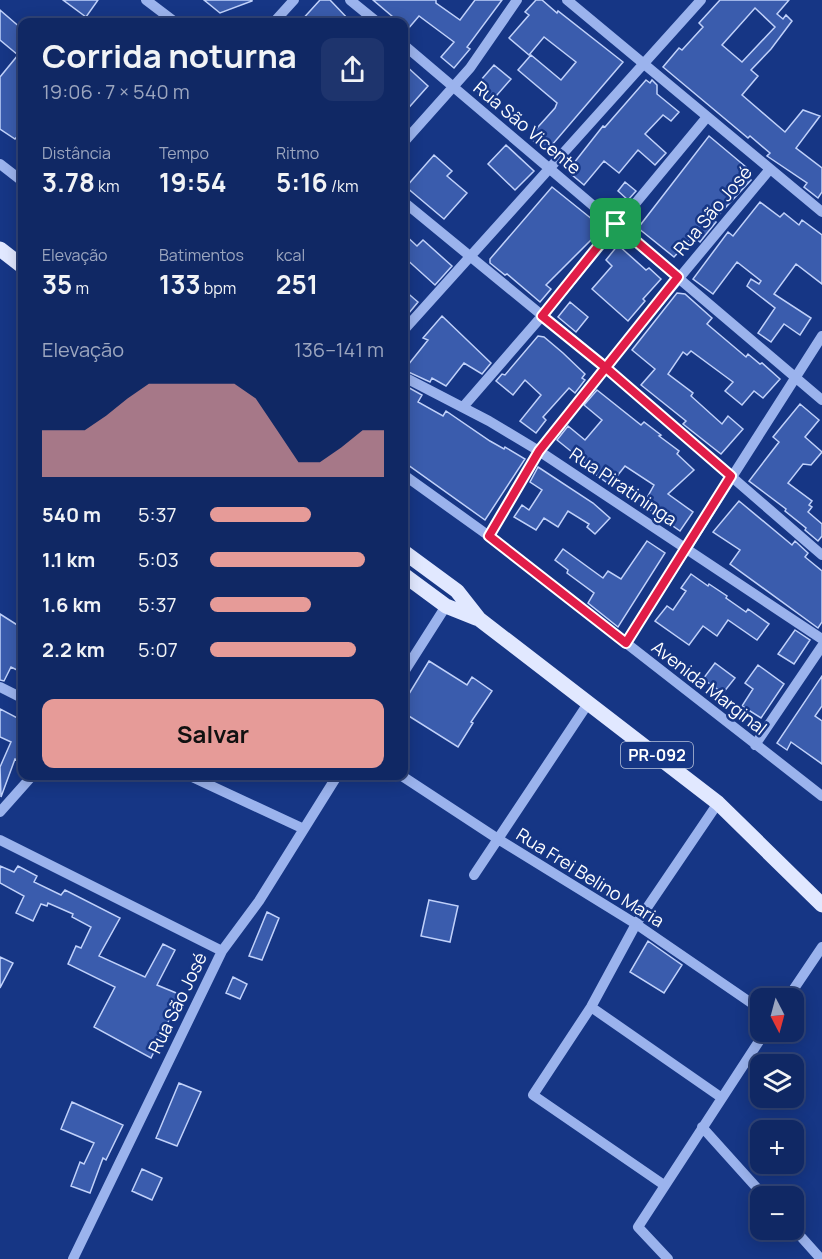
<!DOCTYPE html>
<html lang="pt">
<head>
<meta charset="utf-8">
<style>
	:root { --surface:#102864; --page:#1e346d; --text:#f1f3f6; --muted:#9ca6bf; --line:#304478; --accent:#e69b98 }
	body { margin:0; font-family:Manrope,sans-serif; background:var(--page); color:var(--text); height:100vh; display:flex; flex-direction:column; font-size:22px; white-space:nowrap }
	* { box-sizing:border-box; margin:0 }
	p { font-size:20px; color:var(--muted) }
	.icon { flex:none; width:33px; height:33px; fill:none; stroke:currentColor; stroke-width:2; stroke-linecap:round; stroke-linejoin:round }
	.map { position:relative; flex:1; overflow:hidden }
	.side { position:absolute; left:18px; top:18px; width:390px; height:762px; display:flex; flex-direction:column; background:var(--surface); border-radius:12px; box-shadow:0 3px 15px #0003,0 0 0 2px var(--line) }
	.side>* { flex:none }
	.needle { width:39px; rotate:174deg }
	.tools { position:absolute; left:750px; top:988px; display:grid; gap:12px }
	.tools a { display:grid; place-items:center; width:54px; height:54px; border-radius:12px; background:var(--surface); box-shadow:0 3px 15px #0003,0 0 0 2px var(--line); font-size:30px }
	.pin { position:absolute; display:grid; place-items:center; width:51px; height:51px; color:#fff; margin:-26px; border-radius:12px; box-shadow:0 3px 9px #0006 }
	.round { display:grid; place-items:center; flex:none; width:63px; height:63px; border-radius:12px; background:var(--page) }
	.overview { display:flex; align-items:center; justify-content:space-between; height:102px; padding:0 24px }
	h1 { font-size:33px; font-weight:700; line-height:45px }
	.figures { display:grid; grid-template-columns:repeat(3,1fr); gap:9px; height:102px; padding:6px 24px }
	.figures div { display:grid; align-content:center }
	.figures b { font-size:26px; font-weight:700 }
	.figures small { font-size:16px; font-weight:400 }
	.figures p { font-size:16px }
	.chart { height:168px; padding:12px 24px }
	.chart p { display:flex; justify-content:space-between }
	.chart svg { width:100%; height:108px; margin-top:6px; fill:var(--accent); opacity:.7 }
	.button { display:flex; gap:12px; margin-top:auto; padding:12px 24px }
	.button a { flex:1; height:69px; border-radius:12px; background:var(--accent); color:#111; font-size:24px; font-weight:700; line-height:69px; text-align:center }
	ul { padding:0 24px; list-style:none; font-size:20px }
	li { display:grid; grid-template-columns:96px 72px 1fr; align-items:center; height:45px }
	li i { height:15px; border-radius:8px; background:var(--accent) }
	.map>svg:first-child { display:block }
</style>
</head>
<body>
<div class="map">
<svg width="822" height="1259" viewBox="0 0 822 1259">
	<rect width="100%" height="100%" fill="#163685"/>
	<path fill="#3a5cad" stroke="#c0d1fa" stroke-width="1.5" fill-rule="evenodd" d="M 63,0 L 98,0 L 86,17 Z
		M 204,0 L 252,0 L 252,1 L 220,13 Z
		M 320,0 L 330,0 L 351,22 L 300,22 Z
		M 373,0 L 436,0 L 436,3 L 460,20 L 475,0 L 502,0 L 467,47 L 470,49 L 454,68 L 441,57 L 454,42 L 419,16 L 407,30 L 404,26 L 404,22 L 399,22 Z
		M 536,0 L 542,0 L 557,13 L 558,11 L 623,62 L 546,152 L 529,137 L 555,108 L 557,103 L 518,70 L 531,55 L 561,80 L 576,62 L 544,37 L 529,55 L 509,38 L 529,15 L 525,12 Z
		M 720,0 L 789,0 L 777,14 L 783,19 L 786,15 L 792,21 L 771,49 L 751,70 L 758,76 L 742,95 L 785,132 L 803,110 L 820,116 L 796,148 L 822,168 L 822,192 L 818,198 L 804,187 L 807,183 L 767,156 L 770,153 L 750,136 L 748,138 L 663,67 L 679,48 L 682,50 L 703,27 L 699,23 ZM 755,8 L 775,27 L 742,62 L 722,45 Z
		M 0,10 L 22,29 L 22,131 L 15,139 L 0,129 L 0,77 L 18,55 L 0,40 Z
		M 404,64 L 428,86 L 404,113 Z
		M 494,65 L 511,79 L 490,103 L 474,88 Z
		M 646,80 L 650,83 L 652,80 L 657,85 L 657,94 L 679,112 L 671,121 L 663,115 L 645,134 L 666,153 L 655,165 L 638,150 L 619,173 L 604,161 L 584,185 L 571,174 L 570,168 L 603,126 L 605,127 Z
		M 709,136 L 752,172 L 748,177 L 751,180 L 714,220 L 716,222 L 700,242 L 693,236 L 674,257 L 638,228 Z
		M 506,145 L 534,171 L 515,190 L 488,164 Z
		M 434,155 L 452,171 L 447,176 L 467,193 L 444,219 L 406,187 Z
		M 625,182 L 636,191 L 628,200 L 618,191 Z
		M 552,187 L 603,228 L 546,285 L 551,289 L 540,302 L 507,274 L 505,275 L 490,263 L 490,259 Z
		M 760,202 L 780,217 L 784,213 L 799,225 L 802,220 L 822,235 L 822,284 L 796,264 L 774,294 L 811,318 L 800,335 L 784,324 L 771,342 L 758,333 L 775,308 L 747,286 L 751,279 L 759,284 L 761,281 L 737,262 L 713,294 L 693,279 L 728,232 L 733,236 Z
		M 404,234 L 417,246 L 423,240 L 452,266 L 435,285 L 404,257 Z
		M 618,245 L 646,270 L 649,268 L 661,279 L 643,299 L 645,301 L 628,321 L 592,289 L 612,266 L 606,260 Z
		M 404,290 L 418,302 L 404,319 Z
		M 677,293 L 685,294 L 712,318 L 707,324 L 746,357 L 748,354 L 760,364 L 762,363 L 780,379 L 763,398 L 754,391 L 742,405 L 725,391 L 733,382 L 691,351 L 687,355 L 683,352 L 668,374 L 693,393 L 691,396 L 722,424 L 728,416 L 743,429 L 721,454 L 683,424 L 686,421 L 641,385 L 655,369 L 632,350 Z
		M 570,302 L 588,317 L 576,332 L 558,317 Z
		M 442,316 L 491,363 L 482,374 L 464,363 L 446,386 L 432,378 L 430,382 L 404,370 L 428,340 L 423,338 Z
		M 538,336 L 544,337 L 563,353 L 585,374 L 582,378 L 585,380 L 575,393 L 569,388 L 543,417 L 546,420 L 536,433 L 520,421 L 541,395 L 525,380 L 513,395 L 496,381 L 502,374 L 505,375 Z
		M 404,385 L 422,395 L 418,402 L 443,416 L 446,411 L 490,441 L 504,449 L 505,447 L 525,459 L 485,520 L 404,462 Z
		M 597,390 L 641,425 L 644,422 L 661,435 L 659,436 L 679,451 L 677,454 L 694,470 L 668,494 L 693,512 L 680,531 L 643,505 L 654,485 L 625,466 L 610,485 L 591,471 L 593,469 L 557,440 L 568,426 L 585,440 L 602,420 L 584,405 Z
		M 800,404 L 819,420 L 805,437 L 822,452 L 811,465 L 803,464 L 788,483 L 812,501 L 809,505 L 812,507 L 808,512 L 822,524 L 822,536 L 818,541 L 805,530 L 806,528 L 785,511 L 786,509 L 749,481 L 779,442 L 773,437 Z
		M 538,467 L 593,503 L 610,518 L 595,534 L 587,527 L 589,524 L 568,511 L 558,527 L 544,518 L 536,530 L 514,517 L 522,505 L 529,510 L 542,490 L 530,482 Z
		M 739,501 L 792,545 L 795,541 L 808,553 L 805,557 L 822,571 L 822,622 L 818,628 L 730,564 L 740,550 L 713,532 Z
		M 647,541 L 665,553 L 618,627 L 588,603 L 594,593 L 567,573 L 568,570 L 555,560 L 563,549 L 603,578 L 608,571 L 621,579 Z
		M 691,574 L 708,586 L 709,584 L 727,596 L 726,598 L 746,612 L 748,609 L 769,624 L 757,640 L 728,620 L 717,636 L 703,626 L 689,645 L 655,621 L 667,606 L 673,610 L 686,591 L 681,588 Z
		M 0,614 L 22,628 L 22,665 L 19,671 L 11,667 L 4,681 L 0,680 Z
		M 795,630 L 810,640 L 794,664 L 778,654 Z
		M 429,661 L 467,685 L 472,677 L 492,691 L 471,722 L 473,723 L 458,747 L 404,713 L 404,702 Z
		M 715,663 L 735,678 L 723,693 L 703,679 Z
		M 758,665 L 784,684 L 761,718 L 742,706 L 753,689 L 745,683 Z
		M 822,676 L 822,706 L 815,716 L 822,721 L 822,764 L 791,742 L 787,750 L 777,743 Z
		M 0,709 L 21,720 L 22,716 L 22,762 L 15,759 L 1,797 L 0,767 L 11,742 L 0,737 Z
		M 0,866 L 14,872 L 18,866 L 37,876 L 34,882 L 61,895 L 65,890 L 120,918 L 99,956 L 145,977 L 163,944 L 175,950 L 157,985 L 181,995 L 151,1058 L 94,1027 L 115,987 L 68,964 L 76,946 L 81,948 L 91,927 L 72,917 L 73,914 L 48,903 L 47,906 L 41,904 L 33,921 L 16,913 L 24,896 L 0,883 Z
		M 429,900 L 458,906 L 450,942 L 421,936 Z
		M 267,912 L 279,918 L 262,960 L 249,956 Z
		M 648,941 L 682,965 L 664,993 L 630,972 Z
		M 0,957 L 13,963 L 0,988 Z
		M 233,977 L 247,984 L 240,999 L 226,993 Z
		M 179,1083 L 201,1092 L 177,1146 L 156,1138 Z
		M 72,1102 L 123,1125 L 106,1160 L 103,1158 L 90,1193 L 71,1186 L 80,1162 L 84,1164 L 94,1143 L 61,1129 Z
		M 142,1169 L 162,1178 L 152,1200 L 132,1191 Z"/>
	<g fill="none" stroke-linecap="round" stroke-linejoin="round">
		<path stroke="#9bb3ed" stroke-width="10" d="M 146,0 L 175,22
			M 350,0 L 377,22
			M 567,0 L 822,212
			M 274,22 L 294,0
			M 404,45 L 822,400
			M 404,142 L 470,68 L 517,0
			M 0,164 L 22,181
			M 404,202 L 605,367 L 822,555
			M 404,330 L 701,0
			M 404,377 L 489,421 L 539,451 L 822,639
			M 463,407 L 542,316 L 707,117
			M 404,475 L 489,536 L 822,796
			M 489,536 L 539,451 L 605,367 L 770,169
			M 626,643 L 822,336
			M 404,672 L 446,606
			M 0,687 L 22,698
			M 755,745 L 822,646
			M 190,776 L 304,829
			M 402,776 L 498,839 L 636,924 L 760,1009
			M 0,812 L 32,776
			M 0,840 L 222,951
			M 474,875 L 589,702
			M 787,999 L 822,947
			M 591,1007 L 722,1098
			M 702,1127 L 765,1197
			M 664,1185 L 533,1095 L 591,1007 L 636,924 L 718,803
			M 794,1229 L 821,1259
			M 73,1259 L 222,951 L 259,901 L 337,776
			M 668,1259 L 638,1227 L 765,1032"/>
		<path stroke="#e1e8ff" stroke-width="15" d="M 0,249 L 22,266
			M 404,552 L 457,591 L 479,619 L 718,803 L 822,905
			M 404,575 L 446,606 L 476,618"/>
	</g>
	<g fill="none" stroke-linecap="round" stroke-linejoin="round">
		<defs>
			<path id="route" d="M 616,224 L 542,316 L 605,367 L 731,476 L 626,643 L 489,536 L 539,451 L 678,277 L 616,224"/>
		</defs>
		<use href="#route" stroke="#fff" stroke-width="12"/>
		<use href="#route" stroke="#e11d48" stroke-width="8"/>
	</g>
	<g text-anchor="middle" stroke-width="5" stroke-linejoin="round" paint-order="stroke">
		<rect fill="#163685" stroke="#b9c3da" stroke-width="1.5" x="621" y="742" width="72" height="26" rx="4.5"/>
		<g font-size="16" font-weight="bold" fill="#fff">
			<text x="657" y="761">PR-092</text>
		</g>
		<g font-size="18" fill="#fff" stroke="#163685">
			<text transform="translate(527 128) rotate(40)" y="6">Rua São Vicente</text>
			<text transform="translate(713 211) rotate(-50)" y="6">Rua São José</text>
			<text transform="translate(623 487) rotate(34)" y="6">Rua Piratininga</text>
			<text transform="translate(709 688) rotate(38)" y="6">Avenida Marginal</text>
			<text transform="translate(590 878) rotate(32)" y="6">Rua Frei Belino Maria</text>
			<text transform="translate(178 1003) rotate(-64)" y="6">Rua São José</text>
		</g>
	</g>
</svg>
<div class="tools">
<a><svg class="needle" viewBox="-14 -14 28 28"><path d="M0-13l5 13h-10z" fill="#e53935"/><path d="M0 13l5-13h-10z" fill="#9ca6bf"/></svg></a>
<a><svg class="icon" aria-label="layers" viewBox="0 0 24 24"><path d="M12 4l9 5-9 5-9-5zM3 14l9 5 9-5"/></svg></a>
<a>+</a>
<a>−</a>
</div>
<div class="pin" style="left:616px;top:224px;background:#1e9e55"><svg class="icon" aria-label="arrive" viewBox="0 0 24 24"><path d="M6 21V4h12l-3 4 3 4H6"/></svg></div>
<section class="side">
<div class="overview"><div><h1>Corrida noturna</h1><p>19:06 · 7 × 540 m</p></div><a class="round"><svg class="icon" aria-label="share" viewBox="0 0 24 24"><path d="M12 15V3M7 8l5-5 5 5M5 13v7h14v-7"/></svg></a></div>
<div class="figures">
<div><p>Distância</p><b>3.78<small> km</small></b></div>
<div><p>Tempo</p><b>19:54</b></div>
<div><p>Ritmo</p><b>5:16<small> /km</small></b></div>
</div>
<div class="figures">
<div><p>Elevação</p><b>35<small> m</small></b></div>
<div><p>Batimentos</p><b>133<small> bpm</small></b></div>
<div><p>kcal</p><b>251</b></div>
</div>
<div class="chart"><p><span>Elevação</span>136–141 m</p>
<svg viewBox="0 0 160 44" preserveAspectRatio="none"><path d="M0 44V25L10 25L20 25L30 19L40 12L50 6L60 6L70 6L80 6L90 6L100 12L110 25L120 38L130 38L140 32L150 25L160 25V44z"/></svg>
</div>
<ul>
<li><b>540 m</b>5:37<i style="width:58%"></i></li>
<li><b>1.1 km</b>5:03<i style="width:89%"></i></li>
<li><b>1.6 km</b>5:37<i style="width:58%"></i></li>
<li><b>2.2 km</b>5:07<i style="width:84%"></i></li>
</ul>
<div class="button"><a>Salvar</a></div>
</section>
</div>
</body>
</html>
